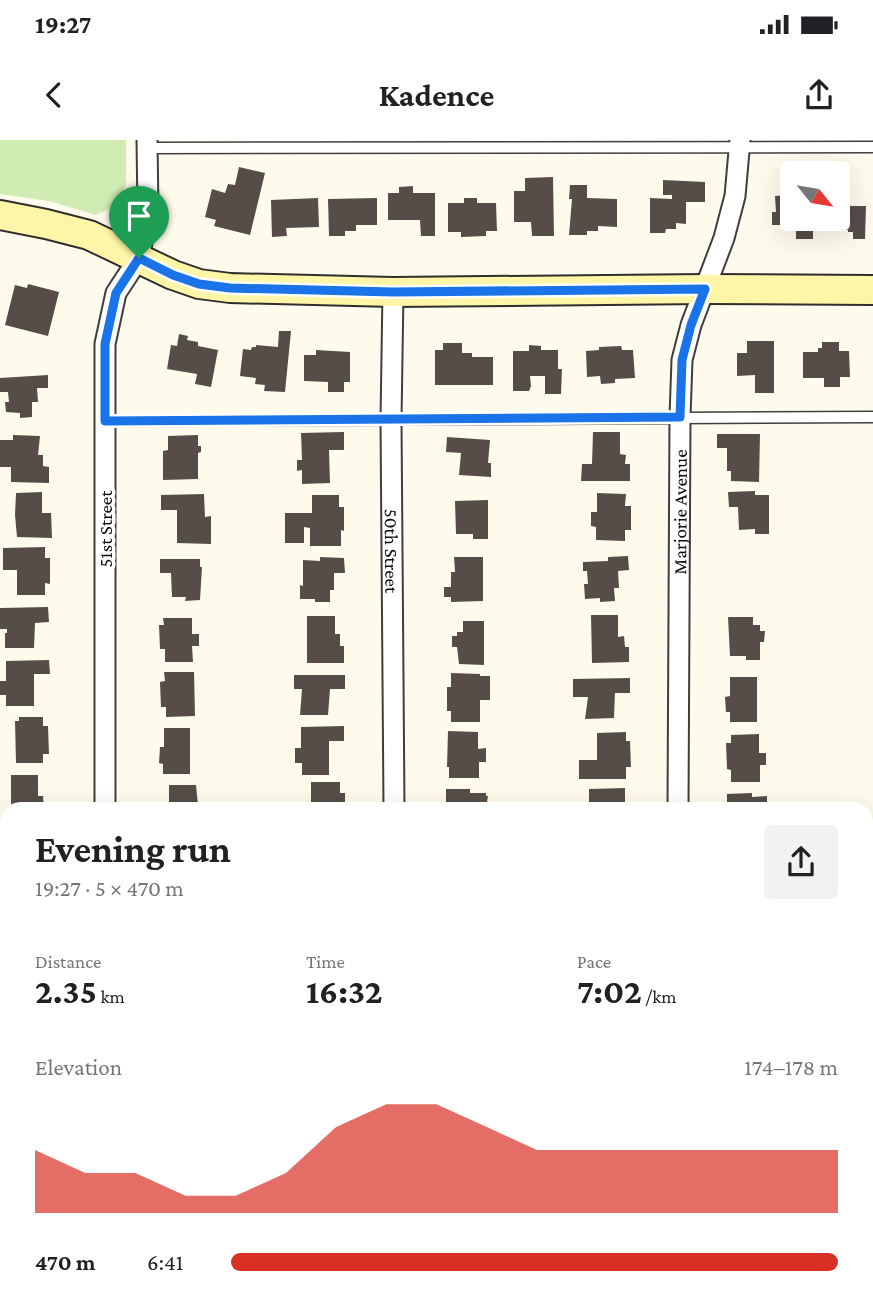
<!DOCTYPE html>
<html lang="en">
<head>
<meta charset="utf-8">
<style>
	:root { --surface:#fff; --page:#f2f2f2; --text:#202124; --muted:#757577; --accent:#d93025 }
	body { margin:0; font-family:"Crimson Pro",serif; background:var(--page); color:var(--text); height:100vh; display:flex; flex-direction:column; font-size:26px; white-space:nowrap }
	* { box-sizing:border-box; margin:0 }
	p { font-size:23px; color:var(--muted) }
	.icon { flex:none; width:38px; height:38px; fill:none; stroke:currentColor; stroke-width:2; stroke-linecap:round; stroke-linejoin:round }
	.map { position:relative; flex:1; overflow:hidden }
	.panel { position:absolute; left:0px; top:662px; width:873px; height:502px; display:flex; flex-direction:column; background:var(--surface); border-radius:21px 21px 0 0; box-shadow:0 7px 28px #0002 }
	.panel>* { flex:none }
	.needle { width:46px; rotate:120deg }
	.fabs { position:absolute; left:780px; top:21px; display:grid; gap:14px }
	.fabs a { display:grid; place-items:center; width:70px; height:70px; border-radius:7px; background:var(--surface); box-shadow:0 7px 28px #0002; font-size:35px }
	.pin { position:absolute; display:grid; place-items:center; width:60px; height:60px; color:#fff; margin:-72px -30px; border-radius:50% 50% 50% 0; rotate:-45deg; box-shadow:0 0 7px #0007 }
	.pin .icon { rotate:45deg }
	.round { display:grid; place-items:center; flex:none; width:74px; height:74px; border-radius:7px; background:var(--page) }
	.overview { display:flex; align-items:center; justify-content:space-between; height:119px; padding:0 35px }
	h1 { font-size:38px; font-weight:700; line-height:52px }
	.stats { display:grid; grid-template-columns:repeat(3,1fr); gap:10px; height:119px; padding:7px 35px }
	.stats div { display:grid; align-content:center }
	.stats b { font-size:35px; font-weight:700 }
	.stats small { font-size:19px; font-weight:400 }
	.stats p { font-size:19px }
	.chart { height:196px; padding:14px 35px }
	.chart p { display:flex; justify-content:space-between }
	.chart svg { width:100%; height:126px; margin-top:7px; fill:var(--accent); opacity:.7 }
	ul { padding:0 35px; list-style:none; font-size:23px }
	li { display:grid; grid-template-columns:112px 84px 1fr; align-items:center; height:52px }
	li i { height:18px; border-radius:9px; background:var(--accent) }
	.status { display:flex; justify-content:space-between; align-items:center; height:49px; padding:0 35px; background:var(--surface); direction:ltr }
	.status svg { height:19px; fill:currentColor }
	header { display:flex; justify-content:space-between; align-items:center; height:91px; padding:0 35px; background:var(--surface); font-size:32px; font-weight:700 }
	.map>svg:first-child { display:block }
</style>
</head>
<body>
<div class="status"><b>19:27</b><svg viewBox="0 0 49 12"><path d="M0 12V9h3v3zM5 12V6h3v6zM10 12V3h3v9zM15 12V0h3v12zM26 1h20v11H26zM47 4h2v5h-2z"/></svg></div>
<header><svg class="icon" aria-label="back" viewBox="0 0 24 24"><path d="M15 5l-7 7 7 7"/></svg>Kadence<svg class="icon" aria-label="share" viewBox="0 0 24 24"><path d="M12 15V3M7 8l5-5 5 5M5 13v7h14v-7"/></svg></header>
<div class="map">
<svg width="873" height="1163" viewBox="0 0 873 1163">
	<rect width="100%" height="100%" fill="#fffbec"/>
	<path fill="#d1ecb3" d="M 0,0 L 126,0 L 126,45 L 115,66 L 96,75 L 49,61 L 0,54 Z"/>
	<path fill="#564d48" d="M 239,27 L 265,33 L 250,95 L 214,86 L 216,80 L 205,77 L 212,49 L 225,53 L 228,44 L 235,45 Z
		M 553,37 L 554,96 L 532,96 L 531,82 L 514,82 L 514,51 L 525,51 L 525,38 Z
		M 663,40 L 705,42 L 705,62 L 686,62 L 686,84 L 676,83 L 676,89 L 666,89 L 665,93 L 650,93 L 650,58 L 672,59 L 672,55 L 663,55 Z
		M 570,45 L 587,45 L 587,58 L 617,59 L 617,87 L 598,86 L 598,91 L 587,91 L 587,95 L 569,95 L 572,59 L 569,59 Z
		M 413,46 L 413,53 L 435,53 L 435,96 L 421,96 L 420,80 L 388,80 L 388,53 L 399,53 L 399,47 Z
		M 788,55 L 788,59 L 793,58 L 793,79 L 813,79 L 813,99 L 796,99 L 796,85 L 772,85 L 772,72 L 776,72 L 775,56 Z
		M 318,58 L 319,87 L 286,88 L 287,96 L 272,97 L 271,60 Z
		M 377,58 L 377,85 L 356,85 L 356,91 L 345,91 L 345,96 L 329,96 L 328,59 Z
		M 464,58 L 477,58 L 477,63 L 496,63 L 497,91 L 486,91 L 486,96 L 461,97 L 461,92 L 448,92 L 448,63 L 464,63 Z
		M 838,62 L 843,62 L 843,66 L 866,66 L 865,99 L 853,99 L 853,92 L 848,92 L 848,90 L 825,90 L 826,79 L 838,79 Z
		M 28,144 L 59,152 L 48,196 L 5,185 L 15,145 L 27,148 Z
		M 279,191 L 291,191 L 285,252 L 264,251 L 265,245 L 255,244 L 256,238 L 240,236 L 243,209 L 251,210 L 252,207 L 256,207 L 256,205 L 278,207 Z
		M 179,194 L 188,196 L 187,200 L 198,202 L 198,206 L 218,210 L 211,247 L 195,244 L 197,234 L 167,229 L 171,205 L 177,206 Z
		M 747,201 L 774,201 L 774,253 L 755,253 L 755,235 L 737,236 L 737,213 L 747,213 Z
		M 822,202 L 839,202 L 839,211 L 849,211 L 850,237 L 840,237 L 840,247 L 824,247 L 824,238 L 803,238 L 803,212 L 818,212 L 818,208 L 822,208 Z
		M 443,203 L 462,203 L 462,213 L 472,213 L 472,217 L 493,217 L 493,245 L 435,245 L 435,210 L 443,210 Z
		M 529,205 L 541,206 L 541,210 L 558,210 L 558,229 L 562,229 L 561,254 L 545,254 L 545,236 L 530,236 L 531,246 L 529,251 L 513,251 L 513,211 L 529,211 Z
		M 621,206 L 622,210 L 633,210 L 635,238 L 615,239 L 615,243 L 601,244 L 600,236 L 587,237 L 586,211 L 599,210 L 599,207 Z
		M 316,210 L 350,212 L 350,242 L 344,242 L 344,252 L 328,252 L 328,242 L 304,241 L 304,215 L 316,215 Z
		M 48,235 L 48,248 L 37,248 L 38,262 L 32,262 L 32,277 L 20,278 L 20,273 L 6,272 L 5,262 L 9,262 L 8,252 L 0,252 L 0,238 Z
		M 344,292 L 344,310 L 329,310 L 330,343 L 302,344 L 302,330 L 297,331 L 297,320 L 302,320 L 301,293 Z
		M 593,292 L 620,292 L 620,314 L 626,315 L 625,324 L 630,324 L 630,341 L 581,341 L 582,324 L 592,324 Z
		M 717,294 L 760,294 L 759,342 L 731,341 L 731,331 L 727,331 L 727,308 L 717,308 Z
		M 13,295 L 40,296 L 38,315 L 43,315 L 43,326 L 49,327 L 49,343 L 11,342 L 11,327 L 0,327 L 0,300 L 13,300 Z
		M 198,295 L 198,306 L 201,306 L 201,312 L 198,313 L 198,339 L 163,340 L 163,311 L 168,310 L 168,296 Z
		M 447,297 L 490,300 L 488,323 L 491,323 L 491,337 L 459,335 L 461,313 L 446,312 Z
		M 755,351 L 755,355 L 769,355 L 769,394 L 755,394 L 755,389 L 739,390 L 738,367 L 729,367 L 728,352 Z
		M 42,352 L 42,373 L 51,373 L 52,398 L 17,397 L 15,375 L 16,353 Z
		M 597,353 L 626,354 L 625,366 L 631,366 L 631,390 L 625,390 L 625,401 L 596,400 L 596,387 L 591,386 L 591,372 L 597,372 Z
		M 204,354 L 205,377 L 211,376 L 211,404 L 177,403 L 177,370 L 161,370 L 161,355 Z
		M 312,355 L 339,355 L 339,367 L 344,367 L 344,391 L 341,390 L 341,406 L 310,406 L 310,388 L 304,387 L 304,403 L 285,403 L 285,373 L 312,373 Z
		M 488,360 L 488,399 L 473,399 L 473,394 L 456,394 L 455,361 Z
		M 45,407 L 45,418 L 50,418 L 50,444 L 45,443 L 45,455 L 17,455 L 17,430 L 3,430 L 3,408 Z
		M 628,416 L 629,430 L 618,431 L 619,448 L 614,448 L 615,461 L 600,462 L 600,458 L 585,459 L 584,444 L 588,444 L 587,431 L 583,431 L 583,422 L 608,421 L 608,417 Z
		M 320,417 L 344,418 L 345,433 L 334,433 L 334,450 L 330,450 L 330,462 L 315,462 L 315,459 L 300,459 L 300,445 L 303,446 L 303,420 L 320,421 Z
		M 454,417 L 483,417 L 483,461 L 451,462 L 451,457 L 444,457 L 444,447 L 451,447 L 451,432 L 455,432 Z
		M 160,419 L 200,419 L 200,427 L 202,427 L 200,460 L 185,461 L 186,457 L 172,457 L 171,433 L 160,433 Z
		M 48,467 L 49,482 L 35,483 L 34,508 L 5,508 L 5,493 L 7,493 L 7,489 L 0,489 L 0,468 Z
		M 591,475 L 618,475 L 618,497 L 624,496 L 625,507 L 629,507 L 629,522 L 592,523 Z
		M 307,476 L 335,476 L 335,494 L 340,494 L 340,506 L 344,506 L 344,523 L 307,523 Z
		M 728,477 L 753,477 L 753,485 L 760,485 L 760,491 L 765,491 L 764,502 L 760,502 L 760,520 L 746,520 L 746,516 L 730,516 Z
		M 163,478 L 192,478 L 192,494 L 199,494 L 199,506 L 192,506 L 193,522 L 165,522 L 165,509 L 160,509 L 159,485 L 164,485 Z
		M 463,481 L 484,481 L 484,525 L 459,524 L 457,507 L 452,507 L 452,496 L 457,496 L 457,492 L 463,492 Z
		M 49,520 L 50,534 L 34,534 L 34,566 L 6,566 L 6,555 L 0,555 L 0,541 L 6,541 L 6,521 Z
		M 164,532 L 194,532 L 195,576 L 166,577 L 166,567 L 161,567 L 160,542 L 165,541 Z
		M 451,533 L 480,534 L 480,536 L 490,536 L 490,560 L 480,560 L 480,582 L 451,582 L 451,571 L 447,571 L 447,547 L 451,547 Z
		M 294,535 L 345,535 L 345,549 L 330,549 L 328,575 L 300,575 L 302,549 L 294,549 Z
		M 730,537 L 757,537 L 757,582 L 730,582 L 730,572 L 726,572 L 725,557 L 730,556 Z
		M 630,538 L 630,553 L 615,553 L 614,578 L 585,579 L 588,557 L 573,557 L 573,539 Z
		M 19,577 L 43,577 L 43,586 L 48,586 L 49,614 L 43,614 L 43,623 L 16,623 L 15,581 L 19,581 Z
		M 344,586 L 344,601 L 329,601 L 329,635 L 302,635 L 302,623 L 295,623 L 295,608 L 301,608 L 301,587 Z
		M 164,588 L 190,588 L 190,634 L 163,634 L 163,624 L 159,623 L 160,607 L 164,607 Z
		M 448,591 L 478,592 L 478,609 L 486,608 L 486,622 L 479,622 L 479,638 L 449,638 L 449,627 L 447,627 Z
		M 626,592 L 626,601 L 630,601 L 631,627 L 626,627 L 626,639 L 579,639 L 579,620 L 597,620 L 597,593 Z
		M 759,594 L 759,613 L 766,613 L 766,625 L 760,625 L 760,642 L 731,642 L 731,630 L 727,629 L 726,603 L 731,603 L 731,595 Z
		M 11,635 L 38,635 L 38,656 L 43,656 L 44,668 L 11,668 Z
		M 311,642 L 340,642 L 340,653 L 345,653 L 345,668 L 305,668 L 305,662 L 311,662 Z
		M 169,645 L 196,645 L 198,665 L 195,665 L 195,668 L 160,668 L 160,666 L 169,666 Z
		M 625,648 L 625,668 L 589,668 L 589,649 Z
		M 446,649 L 470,649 L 470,653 L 486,653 L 486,656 L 488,656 L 486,668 L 457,668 L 456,663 L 446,663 Z
		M 752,653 L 752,657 L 767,656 L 767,668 L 740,668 L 740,665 L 727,665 L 727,654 Z
		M 873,712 L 873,736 L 866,736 L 866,713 Z
		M 866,876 L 873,876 L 873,901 L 866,902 Z
		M 866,1101 L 873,1101 L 873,1151 L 866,1151 Z
		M 16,1157 L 49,1157 L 49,1163 L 16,1163 Z
		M 160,1157 L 203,1157 L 203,1163 L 160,1163 Z
		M 310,1157 L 338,1157 L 338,1163 L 310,1163 Z
		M 595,1157 L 625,1157 L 625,1163 L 595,1163 Z
		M 732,1157 L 761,1157 L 761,1163 L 733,1163 Z
		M 487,1158 L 488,1163 L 445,1163 L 445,1159 Z"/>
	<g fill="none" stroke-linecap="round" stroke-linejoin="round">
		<defs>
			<path id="lane" d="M 147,8 L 873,7
				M 105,281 L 873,277"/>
			<g id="street">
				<path id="s1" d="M 393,152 L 391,280 L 394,668"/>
				<path d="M 105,668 L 105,204 L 116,153 L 139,118 L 148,72 L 147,0"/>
				<path id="s2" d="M 678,668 L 680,277 L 682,220 L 691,185 L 724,98 L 735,56 L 740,0"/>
				<path d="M 0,723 L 7,725"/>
				<path d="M 0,1069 L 7,1070"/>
				<path d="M 104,1157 L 104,1163"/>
				<path d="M 397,1157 L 397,1163"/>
				<path d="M 675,1163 L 675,1157"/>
			</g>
			<path id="secondary" d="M 0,75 L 46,84 L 89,95 L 173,135 L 199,144 L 230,148 L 393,152 L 705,149 L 873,150"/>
		</defs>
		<use href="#lane" stroke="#3f3f3f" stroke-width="13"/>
		<use href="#street" stroke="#3f3f3f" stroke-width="23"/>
		<use href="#secondary" stroke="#2e2e2e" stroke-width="32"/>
		<use href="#lane" stroke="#fff" stroke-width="10"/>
		<use href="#street" stroke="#fff" stroke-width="19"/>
		<use href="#secondary" stroke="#fff5a7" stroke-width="28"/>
	</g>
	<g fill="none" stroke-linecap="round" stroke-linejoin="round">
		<defs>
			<path id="route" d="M 139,118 L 173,135 L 199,144 L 230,148 L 393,152 L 705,149 L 691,185 L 682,220 L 680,277 L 105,281 L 105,204 L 116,153 Z"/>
		</defs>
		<use href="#route" stroke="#fff" stroke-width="14"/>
		<use href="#route" stroke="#1a73e8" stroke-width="9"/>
	</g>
	<g text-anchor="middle" stroke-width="7" stroke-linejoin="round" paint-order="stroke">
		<g font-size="19" fill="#0c0c0c" stroke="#fff">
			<text dy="7" stroke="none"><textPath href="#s2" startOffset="296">Marjorie Avenue</textPath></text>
			<text transform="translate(105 389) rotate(-90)" y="7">51st Street</text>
			<text dy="7" stroke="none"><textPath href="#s1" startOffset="259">50th Street</textPath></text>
		</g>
	</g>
</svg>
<div class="fabs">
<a><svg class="needle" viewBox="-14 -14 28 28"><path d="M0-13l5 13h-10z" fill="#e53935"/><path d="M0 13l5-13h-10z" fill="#757577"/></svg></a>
</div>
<div class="pin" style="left:139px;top:118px;background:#1e9e55"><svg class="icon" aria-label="arrive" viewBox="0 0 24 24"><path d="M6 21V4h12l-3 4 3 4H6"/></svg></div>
<section class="panel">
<div class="overview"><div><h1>Evening run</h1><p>19:27 · 5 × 470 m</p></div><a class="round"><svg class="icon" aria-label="share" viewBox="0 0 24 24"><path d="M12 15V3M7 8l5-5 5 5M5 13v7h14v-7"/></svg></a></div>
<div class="stats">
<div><p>Distance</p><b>2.35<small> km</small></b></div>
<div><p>Time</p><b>16:32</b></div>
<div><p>Pace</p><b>7:02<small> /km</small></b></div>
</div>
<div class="chart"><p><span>Elevation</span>174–178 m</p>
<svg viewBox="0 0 160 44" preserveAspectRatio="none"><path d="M0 44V22L10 30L20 30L30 38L40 38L50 30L60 14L70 6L80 6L90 14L100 22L110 22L120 22L130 22L140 22L150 22L160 22V44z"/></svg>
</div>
<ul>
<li><b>470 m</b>6:41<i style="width:100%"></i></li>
</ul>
</section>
</div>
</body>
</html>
